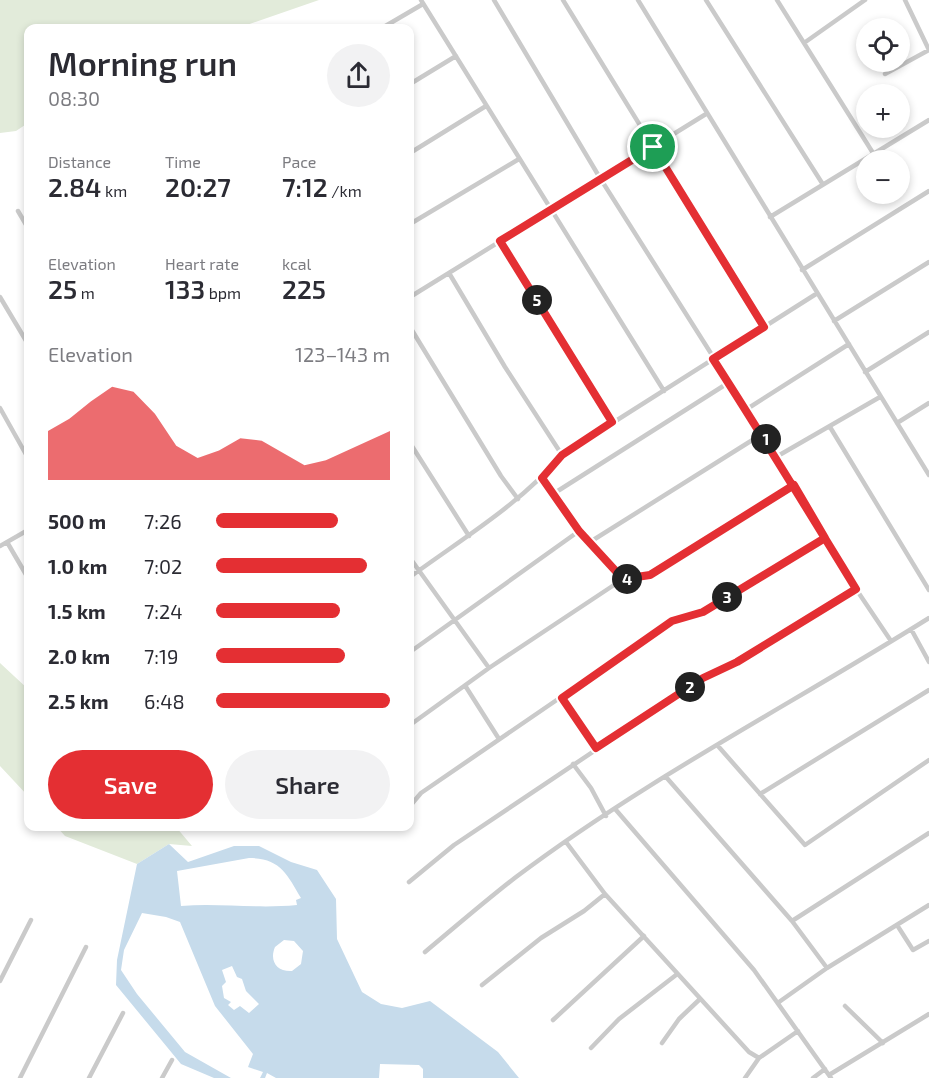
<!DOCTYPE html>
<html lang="en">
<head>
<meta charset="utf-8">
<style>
	:root { --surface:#fff; --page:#f2f2f3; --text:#2b2b33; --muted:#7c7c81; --accent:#e42f33 }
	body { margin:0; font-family:"Exo 2",sans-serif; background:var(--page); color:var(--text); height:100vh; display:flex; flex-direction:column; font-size:22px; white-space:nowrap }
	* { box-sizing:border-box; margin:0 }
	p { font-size:20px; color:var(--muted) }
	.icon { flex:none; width:33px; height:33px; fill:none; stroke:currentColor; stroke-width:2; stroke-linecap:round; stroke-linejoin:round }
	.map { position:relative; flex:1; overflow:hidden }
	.details { position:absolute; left:24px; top:24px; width:390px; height:807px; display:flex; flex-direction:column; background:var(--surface); border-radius:12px; box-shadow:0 3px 9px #0003 }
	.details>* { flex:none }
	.controls { position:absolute; left:856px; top:18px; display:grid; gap:12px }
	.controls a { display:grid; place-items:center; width:54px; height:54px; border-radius:50%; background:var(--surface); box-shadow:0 3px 9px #0003; font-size:30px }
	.pin { position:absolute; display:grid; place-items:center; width:51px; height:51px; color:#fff; margin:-26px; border:3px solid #fff; border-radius:50%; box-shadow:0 2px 6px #0007 }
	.km { position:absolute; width:30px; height:30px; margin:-15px; border-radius:50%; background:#222; color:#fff; font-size:16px; line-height:30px; text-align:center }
	.round { display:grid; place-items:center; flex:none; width:63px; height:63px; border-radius:32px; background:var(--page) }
	.summary { display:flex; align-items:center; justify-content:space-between; height:102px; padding:0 24px }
	h1 { font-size:33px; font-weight:600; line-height:45px }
	.figures { display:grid; grid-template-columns:repeat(3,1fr); gap:9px; height:102px; padding:6px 24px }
	.figures div { display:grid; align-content:center }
	.figures b { font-size:26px; font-weight:600 }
	.figures small { font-size:16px; font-weight:400 }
	.figures p { font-size:16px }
	.chart { height:168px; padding:12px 24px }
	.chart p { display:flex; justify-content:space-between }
	.chart svg { width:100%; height:108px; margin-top:6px; fill:var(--accent); opacity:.7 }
	.action { display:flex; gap:12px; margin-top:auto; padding:12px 24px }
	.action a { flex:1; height:69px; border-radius:36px; background:var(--accent); color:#fff; font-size:24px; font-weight:600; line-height:69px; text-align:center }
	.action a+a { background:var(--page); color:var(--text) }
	ul { padding:0 24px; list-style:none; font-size:20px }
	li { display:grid; grid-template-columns:96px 72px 1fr; align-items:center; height:45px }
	li i { height:15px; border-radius:8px; background:var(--accent) }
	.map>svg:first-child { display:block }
</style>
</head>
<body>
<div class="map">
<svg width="929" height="1078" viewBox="0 0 929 1078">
	<rect width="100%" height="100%" fill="#fff"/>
	<path fill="#e2ebda" d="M 0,0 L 319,0 L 238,28 L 28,28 L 28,123 L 16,131 L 0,133 Z
		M 0,663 L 28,689 L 28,796 L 0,766 Z
		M 57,827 L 176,827 L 192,846 L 169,844 L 137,864 L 65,836 Z"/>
	<path fill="#c6dbeb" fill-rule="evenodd" d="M 169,844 L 188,862 L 234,846 L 259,846 L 291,862 L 317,870 L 336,899 L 337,939 L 362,992 L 381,1004 L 402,1008 L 430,1001 L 498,1052 L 519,1078 L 423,1078 L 423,1069 L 419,1065 L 380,1064 L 379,1078 L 276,1078 L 267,1073 L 265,1078 L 260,1078 L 263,1072 L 248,1067 L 253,1054 L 215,1006 L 180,922 L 166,917 L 142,913 L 124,950 L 121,970 L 137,994 L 185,1052 L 231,1078 L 214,1078 L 181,1064 L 116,985 L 117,960 L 137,864 ZM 249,858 C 280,858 287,874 301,898 L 296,900 L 297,905 C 258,909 220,903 181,906 L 177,871 ZM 284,940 L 294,941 L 303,951 L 301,964 L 292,971 C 277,972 269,961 275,947 ZM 232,966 L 237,977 L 242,979 L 246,991 L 259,1004 L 249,1013 L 240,1006 L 234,1010 L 228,1005 L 231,1002 L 224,998 L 222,986 L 226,982 L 222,970 Z"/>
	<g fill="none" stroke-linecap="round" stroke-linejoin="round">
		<path stroke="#cacaca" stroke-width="4.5" d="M 421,0 L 664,391
			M 494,0 L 600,178 L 762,434 L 856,589 L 891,641
			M 563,0 L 764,327
			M 638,0 L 929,475
			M 706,0 L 822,183
			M 777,0 L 873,153
			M 905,0 L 929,50
			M 382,28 L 423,4
			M 804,43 L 865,0
			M 885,74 L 929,50
			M 410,84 L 456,56
			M 410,153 L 486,106
			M 18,211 L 28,228
			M 770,217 L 929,120
			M 410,224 L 519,159
			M 500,241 L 613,422
			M 802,270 L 929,191
			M 449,273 L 505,367 L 562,455
			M 0,297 L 28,344
			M 410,297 L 706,114
			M 834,321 L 929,262
			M 410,327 L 501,476 L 518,499
			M 865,372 L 929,332
			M 0,408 L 28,458
			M 747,409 L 849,344
			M 897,423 L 929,403
			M 830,427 L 929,590
			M 410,443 L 469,536
			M 776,457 L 880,397
			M 542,478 L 579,531 L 623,579
			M 553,494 L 728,383
			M 7,542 L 28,578
			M 590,542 L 762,434
			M 0,546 L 28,530
			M 410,558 L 489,668
			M 410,577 C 463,538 519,505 562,455 L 816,294
			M 911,629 L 929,662
			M 410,652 L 579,531
			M 466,687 L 499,739
			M 562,698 L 596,748
			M 410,725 L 489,668 L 623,579 L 650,575 L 794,485
			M 718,746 L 805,845 L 929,760
			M 573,764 L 591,788 L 606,816
			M 666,777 L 792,921 L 827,968
			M 760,794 L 929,690
			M 410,806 L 421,793 L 672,621 L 703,612 L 825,538
			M 616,810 L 754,970 L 831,1078
			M 566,842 L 605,894 L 749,1052 L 759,1058 L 798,1031
			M 409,882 L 454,845 L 703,678 L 737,662 L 856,589
			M 792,921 L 929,833
			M 897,925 L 913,950 L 929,941
			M 425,952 C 455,927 485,901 516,877 C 646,779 792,704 929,618
			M 0,981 L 31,920
			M 482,985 L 541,938 L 584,911 L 605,894
			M 779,1002 L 827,968 L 929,905
			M 845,1006 L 883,1043
			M 553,1020 L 644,936
			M 662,1043 L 679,1019 L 700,999
			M 591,1048 L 619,1019 L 676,975
			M 829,1075 L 929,1014
			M 20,1078 L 86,947
			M 89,1078 L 123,1013
			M 162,1078 L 172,1060
			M 745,1078 L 759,1058
			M 813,1078 L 825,1069"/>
	</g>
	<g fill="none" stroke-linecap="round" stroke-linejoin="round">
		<defs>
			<path id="route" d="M 653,147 L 764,327 L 713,359 C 762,435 809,512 856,589 L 737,662 L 703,678 L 596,748 L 562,698 L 672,621 L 703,612 L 825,538 L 794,485 L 650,575 L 623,579 L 579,531 L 542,478 L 562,455 L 612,422 L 500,241 L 653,147"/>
		</defs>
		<use href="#route" stroke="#fff" stroke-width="12"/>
		<use href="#route" stroke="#e42f33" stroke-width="8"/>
	</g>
</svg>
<div class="controls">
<a><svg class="icon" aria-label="locate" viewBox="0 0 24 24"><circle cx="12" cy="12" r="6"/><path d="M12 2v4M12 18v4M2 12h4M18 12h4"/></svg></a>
<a>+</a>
<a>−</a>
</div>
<div class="pin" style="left:653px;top:147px;background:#1e9e55"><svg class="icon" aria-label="arrive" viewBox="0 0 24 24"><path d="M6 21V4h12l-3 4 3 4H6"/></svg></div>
<b class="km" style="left:766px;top:439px">1</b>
<b class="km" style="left:690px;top:687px">2</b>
<b class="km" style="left:727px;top:597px">3</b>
<b class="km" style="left:627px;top:579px">4</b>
<b class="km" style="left:537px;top:300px">5</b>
<section class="details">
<div class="summary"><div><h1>Morning run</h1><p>08:30</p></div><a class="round"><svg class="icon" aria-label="share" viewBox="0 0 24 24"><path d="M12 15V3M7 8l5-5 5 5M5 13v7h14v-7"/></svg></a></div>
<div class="figures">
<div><p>Distance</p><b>2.84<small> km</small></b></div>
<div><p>Time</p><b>20:27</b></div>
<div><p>Pace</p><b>7:12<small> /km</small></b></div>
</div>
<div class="figures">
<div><p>Elevation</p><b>25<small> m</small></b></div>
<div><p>Heart rate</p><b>133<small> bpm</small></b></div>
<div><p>kcal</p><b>225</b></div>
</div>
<div class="chart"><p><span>Elevation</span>123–143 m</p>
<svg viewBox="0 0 160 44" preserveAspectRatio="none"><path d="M0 44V24L10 19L20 12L30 6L40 8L50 17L60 30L70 35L80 32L90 27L100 28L110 33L120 38L130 36L140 32L150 28L160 24V44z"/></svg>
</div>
<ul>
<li><b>500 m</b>7:26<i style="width:70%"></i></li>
<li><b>1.0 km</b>7:02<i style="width:87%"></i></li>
<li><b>1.5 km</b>7:24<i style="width:71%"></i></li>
<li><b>2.0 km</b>7:19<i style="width:74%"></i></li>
<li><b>2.5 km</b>6:48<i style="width:100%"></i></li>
</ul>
<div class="action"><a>Save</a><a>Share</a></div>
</section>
</div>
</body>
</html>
